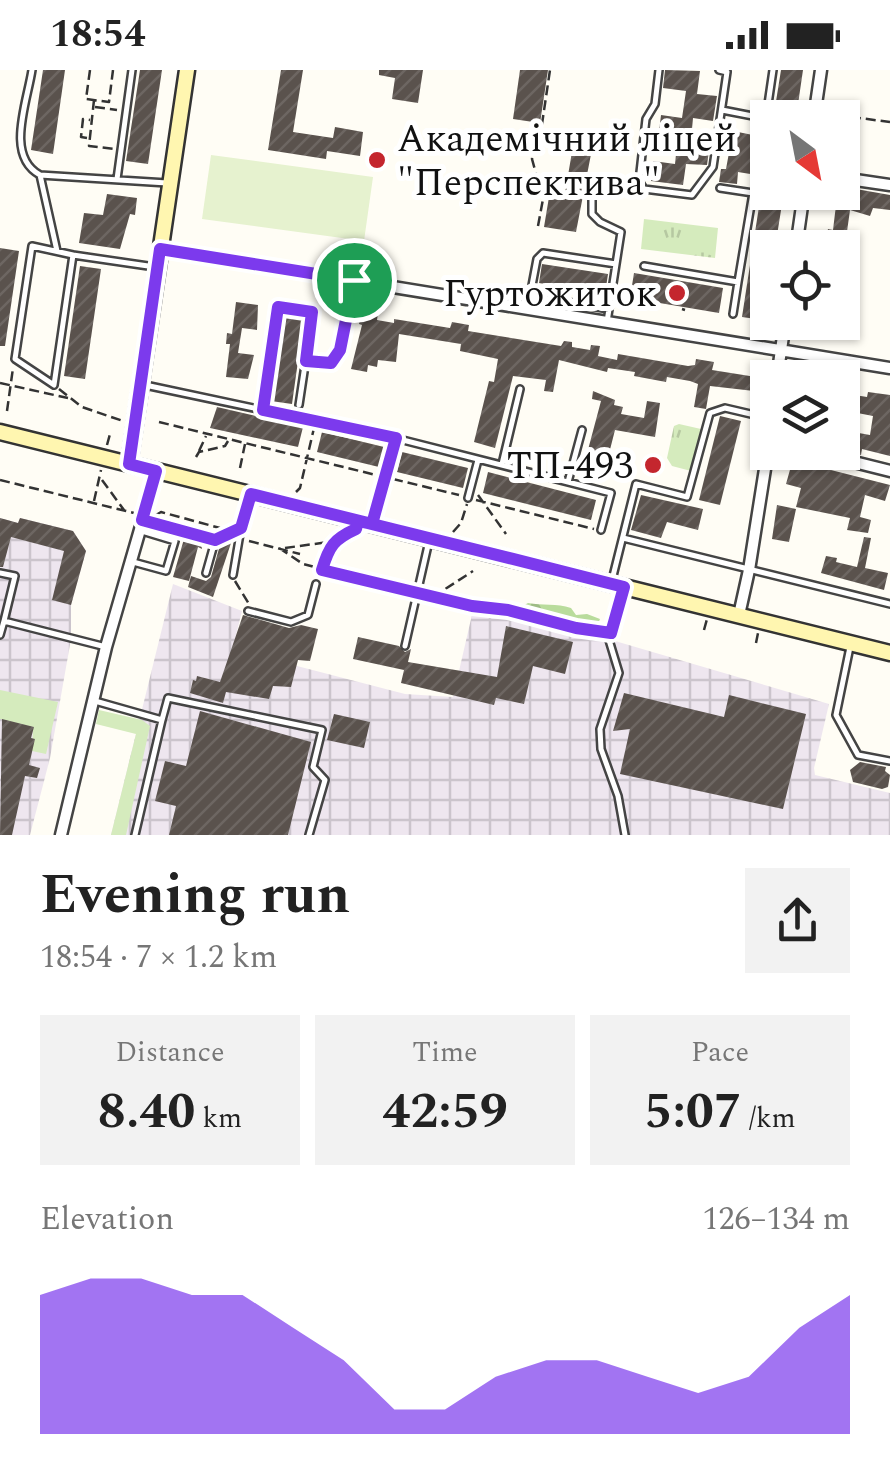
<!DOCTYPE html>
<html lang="en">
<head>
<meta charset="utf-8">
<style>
	:root { --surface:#fff; --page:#f2f2f2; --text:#222; --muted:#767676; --accent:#7c3aed }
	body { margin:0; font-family:Spectral,serif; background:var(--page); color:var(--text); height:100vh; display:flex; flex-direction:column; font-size:38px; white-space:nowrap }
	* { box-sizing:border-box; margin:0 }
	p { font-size:32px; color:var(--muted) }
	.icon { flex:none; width:55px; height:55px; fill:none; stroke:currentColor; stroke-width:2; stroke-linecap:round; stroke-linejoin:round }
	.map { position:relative; height:765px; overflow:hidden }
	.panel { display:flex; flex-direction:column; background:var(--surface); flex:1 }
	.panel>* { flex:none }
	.needle { width:65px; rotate:148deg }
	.tools { position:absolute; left:750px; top:30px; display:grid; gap:20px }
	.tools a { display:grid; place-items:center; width:110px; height:110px; border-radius:0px; background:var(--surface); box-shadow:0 2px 8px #0004; font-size:50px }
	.pin { position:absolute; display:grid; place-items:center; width:85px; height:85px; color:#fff; margin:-42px; border:5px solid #fff; border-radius:50%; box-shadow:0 2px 10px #0007 }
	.round { display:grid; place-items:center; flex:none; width:105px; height:105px; border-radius:0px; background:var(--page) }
	.summary { display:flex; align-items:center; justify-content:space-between; height:170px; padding:0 40px }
	h1 { font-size:55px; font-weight:700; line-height:75px }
	.stats { display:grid; grid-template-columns:repeat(3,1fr); gap:15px; height:170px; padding:10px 40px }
	.stats div { display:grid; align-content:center; border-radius:0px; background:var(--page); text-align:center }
	.stats b { font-size:50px; font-weight:700 }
	.stats small { font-size:28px; font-weight:400 }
	.stats p { font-size:28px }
	.chart { height:280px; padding:20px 40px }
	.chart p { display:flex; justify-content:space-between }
	.chart svg { width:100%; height:180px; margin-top:10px; fill:var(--accent); opacity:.7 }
	.status { display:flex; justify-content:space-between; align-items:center; height:70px; padding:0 50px; background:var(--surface); direction:ltr }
	.status svg { height:28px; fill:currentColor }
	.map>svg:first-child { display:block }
</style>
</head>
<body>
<div class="status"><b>18:54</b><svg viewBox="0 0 49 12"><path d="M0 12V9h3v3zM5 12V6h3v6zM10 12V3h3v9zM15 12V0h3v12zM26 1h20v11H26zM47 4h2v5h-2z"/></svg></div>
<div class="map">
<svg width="890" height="765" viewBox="0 0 890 765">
	<defs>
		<pattern id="industrial-grid" width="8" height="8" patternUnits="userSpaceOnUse" patternTransform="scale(2.5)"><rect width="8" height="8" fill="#eee6ef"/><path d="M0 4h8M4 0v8" fill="none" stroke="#cbc4cc"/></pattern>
		<pattern id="forest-firs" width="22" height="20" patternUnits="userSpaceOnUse" patternTransform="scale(2.5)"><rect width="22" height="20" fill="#b9dc9c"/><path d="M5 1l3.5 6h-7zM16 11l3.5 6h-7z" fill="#9ebc85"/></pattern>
		<pattern id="park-tufts" width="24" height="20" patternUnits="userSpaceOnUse" patternTransform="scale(2.5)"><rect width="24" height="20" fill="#d5ebbd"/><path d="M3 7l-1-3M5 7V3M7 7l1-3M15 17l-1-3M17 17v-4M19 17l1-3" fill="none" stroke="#b6c8a1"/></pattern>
		<pattern id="building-hatch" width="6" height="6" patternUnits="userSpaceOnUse" patternTransform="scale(2.5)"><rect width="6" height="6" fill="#5a524d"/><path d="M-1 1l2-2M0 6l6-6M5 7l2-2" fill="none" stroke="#6d6662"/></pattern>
	</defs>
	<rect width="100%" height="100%" fill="#fffdf5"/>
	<path fill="url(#industrial-grid)" d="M 0,448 L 18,453 L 20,448 L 73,461 L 86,481 L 71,535 L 71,569 L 50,688 L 30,765 L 0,765 Z
		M 173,514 L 242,541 L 234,573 L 297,596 L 405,624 L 453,627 L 474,536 L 581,561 L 829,634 L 814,698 L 815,705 L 890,723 L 890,765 L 111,765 Z"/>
	<path fill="#d5ebbd" d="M 0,620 L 58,632 L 46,684 L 32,681 L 33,657 L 0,649 Z
		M 99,640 L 142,650 L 150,656 L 126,765 L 111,765 L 136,664 L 96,654 Z"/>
	<path fill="url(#forest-firs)" d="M 528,533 C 542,536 557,533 571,538 L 576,545 L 587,544 L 600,549 L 593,566 L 520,546 L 519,538 Z"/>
	<path fill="url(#park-tufts)" d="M 644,149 L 718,158 L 715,188 L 641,179 Z
		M 679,354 L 701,359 L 691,401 L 672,396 L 667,388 L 674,356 Z"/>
	<path fill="#e6f2cf" d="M 211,85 L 373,107 L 364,171 L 202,149 Z"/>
	<path fill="url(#building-hatch)" d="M 43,0 L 65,0 L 53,84 L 31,80 Z
		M 140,0 L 162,0 L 148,94 L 126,91 Z
		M 281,0 L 303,0 L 293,62 L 333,68 L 335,57 L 363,62 L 360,86 L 327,81 L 326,89 L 268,80 Z
		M 379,0 L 423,0 L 418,33 L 392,29 L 395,8 L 379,5 Z
		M 520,0 L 548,0 L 540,53 L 513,49 Z
		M 665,0 L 700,1 L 697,24 L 717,26 L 713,51 L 693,48 L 691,70 L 710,73 L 707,95 L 686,94 L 683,115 L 651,111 L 653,91 L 675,94 L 678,65 L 659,62 L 661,45 L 682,48 L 686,21 L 663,18 Z
		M 781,0 L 803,0 L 796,48 L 774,44 Z
		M 733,61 L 768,68 L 768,107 L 738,102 L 737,114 L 719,112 L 721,99 L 726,99 Z
		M 573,76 L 592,79 L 576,162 L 544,157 L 550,121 L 565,123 Z
		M 856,119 L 890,125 L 890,140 L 873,138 L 870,146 L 850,140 L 845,176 L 825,172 L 828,159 L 833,160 L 836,135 L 832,135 L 833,125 L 842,121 L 855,123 Z
		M 107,124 L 137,128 L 135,145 L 130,144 L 120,179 L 79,173 L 84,143 L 103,145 Z
		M 760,130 L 782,134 L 775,178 L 768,178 L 768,223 L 763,250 L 742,247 Z
		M 0,178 L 19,181 L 5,276 L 0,276 Z
		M 542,194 L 608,204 L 605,224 L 539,213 Z
		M 80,196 L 101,199 L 85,309 L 64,306 Z
		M 634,203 L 723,218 L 719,243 L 630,228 Z
		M 236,232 L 258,235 L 257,260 L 242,258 L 238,283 L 254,285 L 248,309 L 226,307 L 230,274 L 226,274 L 227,263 L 232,264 Z
		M 362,240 L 378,243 L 377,250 L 394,253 L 394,249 L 450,258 L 452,252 L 469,255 L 468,261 L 561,276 L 564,271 L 572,272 L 572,277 L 590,280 L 591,275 L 600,276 L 598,286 L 617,290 L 618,284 L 688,296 L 695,295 L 696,289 L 714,292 L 712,300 L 756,307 L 754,321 L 710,316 L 706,339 L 694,337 L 698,314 L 690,311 L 667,307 L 666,312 L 634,306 L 635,302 L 608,298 L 607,302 L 559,290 L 553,322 L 544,321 L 546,310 L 513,306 L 495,378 L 474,372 L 489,311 L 494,312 L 498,289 L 460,281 L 461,274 L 399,264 L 396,292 L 378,290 L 377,297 L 368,295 L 367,302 L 351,299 L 362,255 L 359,254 Z
		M 283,245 L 304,248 L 292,334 L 271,331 Z
		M 842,251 L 855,253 L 853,268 L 813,262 L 814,252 Z
		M 593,321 L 615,330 L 614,335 L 623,337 L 621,344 L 644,348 L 647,331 L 660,333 L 655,367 L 615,360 L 602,411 L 581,406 L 601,331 L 592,329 Z
		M 868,322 L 890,325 L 890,386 L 862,379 L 861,385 L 842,380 L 842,360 L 870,365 L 873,346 L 842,340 L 842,323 L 867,327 Z
		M 217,337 L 303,357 L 298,377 L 210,358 Z
		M 720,346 L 741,351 L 720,435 L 699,430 Z
		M 322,362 L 384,377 L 379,397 L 317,382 Z
		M 402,382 L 468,398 L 463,418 L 397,402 Z
		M 793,389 L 824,394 L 823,398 L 890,415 L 885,431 L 865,425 L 860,447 L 871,450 L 868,463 L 847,460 L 850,448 L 796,437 L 801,418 L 786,414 Z
		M 488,402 L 596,430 L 591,450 L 483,423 Z
		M 641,425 L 703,439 L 698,460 L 667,452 L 661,468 L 631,460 Z
		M 777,435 L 796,439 L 789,472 L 772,469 Z
		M 0,448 L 18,453 L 20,448 L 73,461 L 86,481 L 71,535 L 52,530 L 64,481 L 11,467 L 3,497 L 0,497 Z
		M 864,467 L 871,468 L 865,498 L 888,503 L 884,520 L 821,503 L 826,486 L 837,488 L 836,492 L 857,497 Z
		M 184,469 L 201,474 L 202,479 L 198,477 L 189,511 L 173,507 Z
		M 232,470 L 213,527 L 188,517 L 191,506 L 206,511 L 211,507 L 220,475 Z
		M 243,545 L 289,558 L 301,555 L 318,559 L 310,591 L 298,590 L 291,617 L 273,616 L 269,629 L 226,622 L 223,633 L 190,623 L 193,610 L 196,611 L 197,606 L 220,612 Z
		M 506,556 L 573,572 L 565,604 L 533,596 L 524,634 L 496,628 L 494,635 L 401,613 L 404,600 L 353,589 L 358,567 L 399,576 L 405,582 L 411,579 L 408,592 L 497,607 Z
		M 624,623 L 724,647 L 729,625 L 806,644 L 783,739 L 620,704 L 630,659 L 613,661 Z
		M 200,641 L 311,672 L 288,765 L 169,765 L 176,736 L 155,731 L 165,691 L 186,696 Z
		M 334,644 L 370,652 L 364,678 L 327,670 Z
		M 2,649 L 34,657 L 31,668 L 35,669 L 29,695 L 40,698 L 37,708 L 25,706 L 12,765 L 0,765 Z
		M 860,692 L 886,697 L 885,701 L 890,705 L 888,717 L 882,719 L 853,712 L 850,700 Z"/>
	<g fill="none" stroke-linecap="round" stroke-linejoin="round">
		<defs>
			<path id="service" d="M 32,0 C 27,33 5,86 40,105 L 167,113
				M 659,0 L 655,34 L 646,49 L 639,111 L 644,119 L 692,125 L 713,97 L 727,2 L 719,0
				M 722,40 L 768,49
				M 766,48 L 773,0
				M 40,105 L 57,181
				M 117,109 L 132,0
				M 720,118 L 753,123
				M 592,124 L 592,144 L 600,152 L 621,162 L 607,252
				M 73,185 L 32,176 L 15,289 L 54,315 L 73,185 L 155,197
				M 644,196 L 738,212 L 753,123 L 803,131
				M 530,226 L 537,189 L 543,183 L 616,194
				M 528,238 L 530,226 L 609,239
				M 733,244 L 738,212
				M 306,291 L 331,293 L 338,283 L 353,213
				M 145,315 L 395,368 L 611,423 L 601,460
				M 263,339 L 277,237 L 313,242 L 299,335
				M 502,394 L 520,319
				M 568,412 L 582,360
				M 468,428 L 478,390
				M 145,451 L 215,471 L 241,458 L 250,427
				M 373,452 L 395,368
				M 623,468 L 890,534
				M 133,492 L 166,501 L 175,471 L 142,461
				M 0,503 L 15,506 L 4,551
				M 206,503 L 215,471
				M 233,505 L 241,458
				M 612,510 L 636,414 L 687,427 L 710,343 L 725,338 L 768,348
				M 624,520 L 609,570 L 619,603 L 600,659 L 601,679 L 618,726 L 625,765
				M 248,541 L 291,552 L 308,545 L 316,514
				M 0,565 L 4,551 L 106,577
				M 405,576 L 429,471
				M 850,577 L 836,645 L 858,685 L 890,691
				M 95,631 L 162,650 L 135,765
				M 162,650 L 168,628 L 322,660 L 313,697 L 325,710 L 309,765"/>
			<path id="minor" d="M 814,48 L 821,0
				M 842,108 L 890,115
				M 796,178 L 804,122
				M 160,179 L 890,298
				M 777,308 L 785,252
				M 814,382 L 890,401
				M 739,545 L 749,500 L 768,380
				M 61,765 L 106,577 L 157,401"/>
			<path id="secondary" d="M 0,362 L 890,583
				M 129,394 L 187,0"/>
		</defs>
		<use href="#service" stroke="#444" stroke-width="10"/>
		<use href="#minor" stroke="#444" stroke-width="15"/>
		<use href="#secondary" stroke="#333" stroke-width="19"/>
		<path stroke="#333" stroke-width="2.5" stroke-dasharray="10 5" stroke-linecap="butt" d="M 90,0 L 86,29 L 109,32 L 113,0
			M 94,30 L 89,76 L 115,79
			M 95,37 L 117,40
			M 836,45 L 890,52
			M 87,68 L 81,67 L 83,49 L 90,50
			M 538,156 L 543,129 L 532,89 L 534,70 L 542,54 L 550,0
			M 616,235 L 629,231
			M 682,239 L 685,240
			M 0,313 L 68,328
			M 59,319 L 82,337 L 123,351
			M 7,341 L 13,298
			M 159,352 L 376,405
			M 107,375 L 110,364
			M 199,381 L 206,366
			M 196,387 L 199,382 L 225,376 L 228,371
			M 240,398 L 245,374
			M 393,409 L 459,425
			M 0,410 L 134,443
			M 102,410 L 124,440
			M 296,422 L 300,418 L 314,358
			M 478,425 L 506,464
			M 476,430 L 594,459
			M 94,431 L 101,400
			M 156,445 L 161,442 L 220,458
			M 453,462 L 461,453 L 467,434
			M 249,471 L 300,484
			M 279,478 L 303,494 L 410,521
			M 285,478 L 343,470
			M 323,498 C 328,482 331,469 348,463
			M 235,511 L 249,534
			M 423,524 L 492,541 L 527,544 L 577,558 L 605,561
			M 433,527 L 473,501
			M 704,560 L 707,549
			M 756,573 L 758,563"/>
		<use href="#service" stroke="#fff" stroke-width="5"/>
		<use href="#minor" stroke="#fff" stroke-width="10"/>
		<use href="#secondary" stroke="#fff6b0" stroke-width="14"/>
	</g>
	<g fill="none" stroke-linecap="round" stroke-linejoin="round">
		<defs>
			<path id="route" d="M 354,210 L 160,179 L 129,394 L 156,401 L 142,450 L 215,470 L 241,458 L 251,424 C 376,456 500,485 624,517 L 611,563 L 576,558 L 508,540 L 472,536 L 322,500 C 329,476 334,469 356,459 L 358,451 L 372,454 L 396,368 L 263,340 L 278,237 L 312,242 L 306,291 L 331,293 L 340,280 L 354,210"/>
		</defs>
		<use href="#route" stroke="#fff" stroke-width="20"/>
		<use href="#route" stroke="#7c3aed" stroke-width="12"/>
	</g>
	<g fill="#c4262e" stroke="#fff" stroke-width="4">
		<circle cx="377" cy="90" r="10"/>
		<circle cx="677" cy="223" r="10"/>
		<circle cx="653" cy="395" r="10"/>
	</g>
	<g text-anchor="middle" stroke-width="10" stroke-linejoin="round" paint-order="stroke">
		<g font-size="38" fill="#111" stroke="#fff" text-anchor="end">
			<text x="397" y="81" text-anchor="start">Академічний ліцей<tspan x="397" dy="44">"Перспектива"</tspan></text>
			<text x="657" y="236">Гуртожиток</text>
			<text x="633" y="408">ТП-493</text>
		</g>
	</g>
</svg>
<div class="tools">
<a><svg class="needle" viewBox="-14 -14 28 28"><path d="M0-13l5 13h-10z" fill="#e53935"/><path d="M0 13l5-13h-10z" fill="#767676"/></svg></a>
<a><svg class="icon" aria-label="locate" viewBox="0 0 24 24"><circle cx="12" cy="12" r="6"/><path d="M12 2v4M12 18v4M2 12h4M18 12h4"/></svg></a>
<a><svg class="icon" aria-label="layers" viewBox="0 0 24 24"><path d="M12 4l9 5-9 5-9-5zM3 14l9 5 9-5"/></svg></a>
</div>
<div class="pin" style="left:354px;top:210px;background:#1e9e55"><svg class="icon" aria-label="arrive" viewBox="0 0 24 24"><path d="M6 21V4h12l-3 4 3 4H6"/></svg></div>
</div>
<section class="panel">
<div class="summary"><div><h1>Evening run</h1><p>18:54 · 7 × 1.2 km</p></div><a class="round"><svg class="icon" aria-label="share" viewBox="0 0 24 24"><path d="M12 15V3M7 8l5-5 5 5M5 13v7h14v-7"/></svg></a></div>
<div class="stats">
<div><p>Distance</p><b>8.40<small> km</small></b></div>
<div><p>Time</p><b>42:59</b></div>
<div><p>Pace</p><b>5:07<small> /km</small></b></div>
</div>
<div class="chart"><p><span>Elevation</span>126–134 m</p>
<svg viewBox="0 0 160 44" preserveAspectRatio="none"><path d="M0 44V10L10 6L20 6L30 10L40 10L50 18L60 26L70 38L80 38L90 30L100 26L110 26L120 30L130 34L140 30L150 18L160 10V44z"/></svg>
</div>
</section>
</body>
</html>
